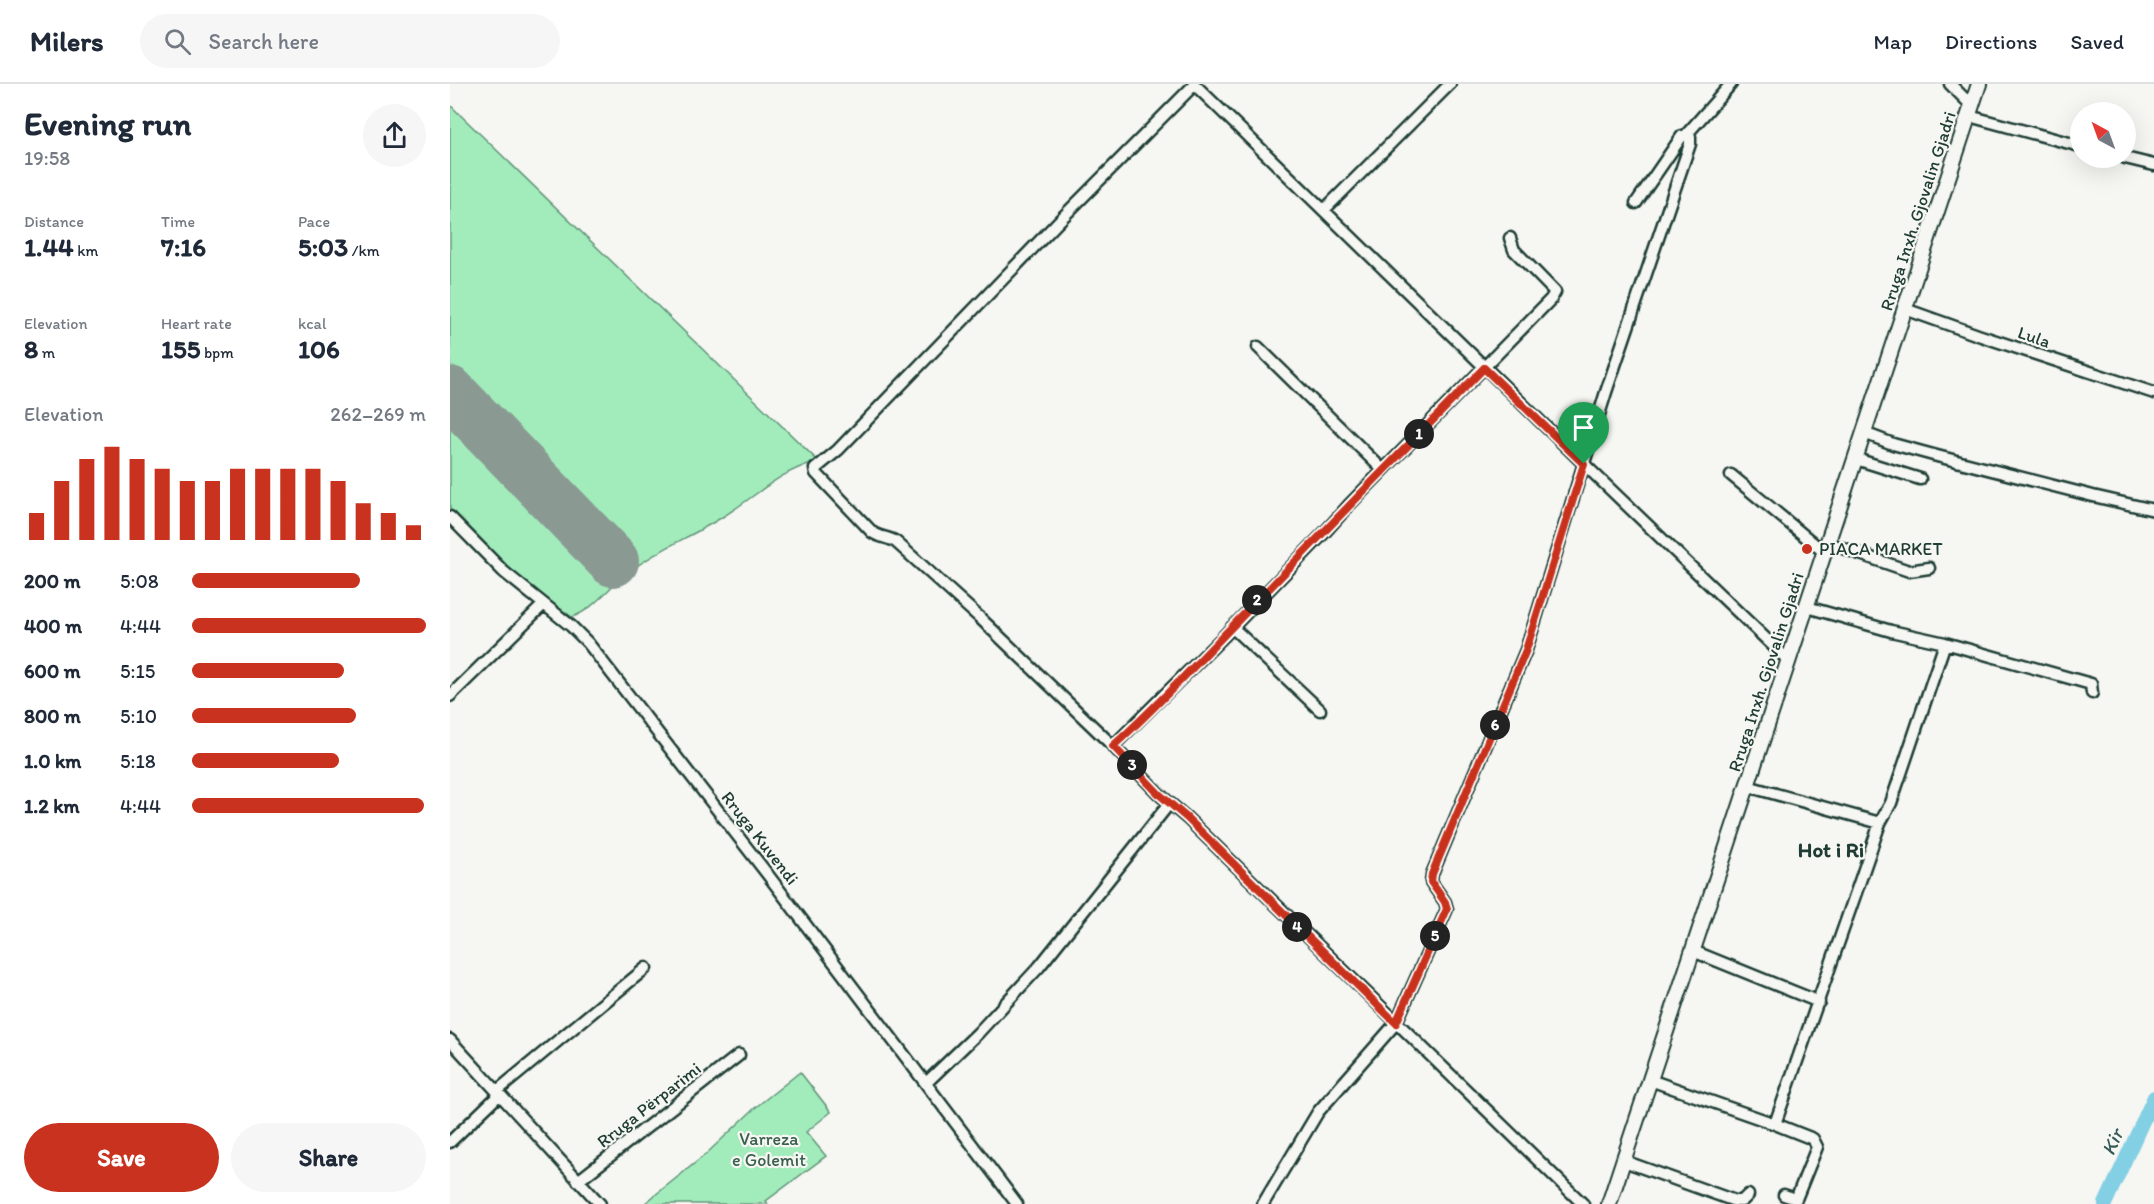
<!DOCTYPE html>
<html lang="en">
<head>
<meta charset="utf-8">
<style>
	:root { --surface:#fff; --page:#f6f6f7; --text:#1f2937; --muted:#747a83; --line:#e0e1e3; --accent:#c8321e }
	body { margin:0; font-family:Itim,sans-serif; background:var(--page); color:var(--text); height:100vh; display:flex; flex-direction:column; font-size:22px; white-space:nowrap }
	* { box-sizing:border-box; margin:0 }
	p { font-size:20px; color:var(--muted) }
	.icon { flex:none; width:33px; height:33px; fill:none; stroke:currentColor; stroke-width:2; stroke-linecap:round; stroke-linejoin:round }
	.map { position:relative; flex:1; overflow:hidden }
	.details { display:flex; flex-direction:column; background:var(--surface); width:450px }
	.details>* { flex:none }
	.needle { width:39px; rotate:319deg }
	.controls { position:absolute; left:1620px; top:18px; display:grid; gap:12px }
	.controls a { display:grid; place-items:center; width:66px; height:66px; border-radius:50%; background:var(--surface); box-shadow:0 6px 24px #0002; font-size:30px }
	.pin { position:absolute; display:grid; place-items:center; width:51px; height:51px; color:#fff; margin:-62px -26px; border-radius:50% 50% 50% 0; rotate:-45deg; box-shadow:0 0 6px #0007 }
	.pin .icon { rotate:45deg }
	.km { position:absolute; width:30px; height:30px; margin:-15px; border-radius:50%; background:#222; color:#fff; font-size:16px; line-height:30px; text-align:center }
	.round { display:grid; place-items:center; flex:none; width:63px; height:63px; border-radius:32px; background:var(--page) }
	.summary { display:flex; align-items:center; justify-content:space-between; height:102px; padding:0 24px }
	h1 { font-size:33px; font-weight:800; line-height:45px }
	.metrics { display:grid; grid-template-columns:repeat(3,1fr); gap:9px; height:102px; padding:6px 24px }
	.metrics div { display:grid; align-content:center }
	.metrics b { font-size:26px; font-weight:800 }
	.metrics small { font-size:16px; font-weight:400 }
	.metrics p { font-size:16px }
	.chart { height:168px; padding:12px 24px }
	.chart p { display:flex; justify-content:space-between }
	.chart svg { width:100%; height:108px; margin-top:6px; stroke:var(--accent); stroke-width:6 }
	.primary-button { display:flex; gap:12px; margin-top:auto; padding:12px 24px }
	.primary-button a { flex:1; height:69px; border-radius:36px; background:var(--accent); color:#fff; font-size:24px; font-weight:800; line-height:69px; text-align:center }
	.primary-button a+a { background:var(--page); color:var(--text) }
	ul { padding:0 24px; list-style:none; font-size:20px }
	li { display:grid; grid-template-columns:96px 72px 1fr; align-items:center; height:45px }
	li i { height:15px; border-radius:8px; background:var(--accent) }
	header { display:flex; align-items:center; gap:36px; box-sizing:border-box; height:84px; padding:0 30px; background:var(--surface); border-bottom:2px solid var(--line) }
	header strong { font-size:28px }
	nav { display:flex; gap:33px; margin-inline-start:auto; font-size:21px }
	.search { width:420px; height:54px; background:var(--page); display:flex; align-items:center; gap:15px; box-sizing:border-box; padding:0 21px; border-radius:33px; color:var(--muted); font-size:22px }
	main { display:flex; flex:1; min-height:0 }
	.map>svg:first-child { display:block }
</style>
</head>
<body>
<header>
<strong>Milers</strong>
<div class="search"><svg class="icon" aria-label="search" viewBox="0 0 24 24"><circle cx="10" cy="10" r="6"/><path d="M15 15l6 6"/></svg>Search here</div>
<nav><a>Map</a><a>Directions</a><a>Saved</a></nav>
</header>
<main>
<section class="details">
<div class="summary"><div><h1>Evening run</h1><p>19:58</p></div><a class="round"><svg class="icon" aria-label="share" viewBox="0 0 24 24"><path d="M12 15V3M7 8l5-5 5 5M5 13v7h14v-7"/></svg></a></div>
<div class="metrics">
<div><p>Distance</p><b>1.44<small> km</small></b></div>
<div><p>Time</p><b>7:16</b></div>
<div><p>Pace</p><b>5:03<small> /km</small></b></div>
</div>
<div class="metrics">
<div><p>Elevation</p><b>8<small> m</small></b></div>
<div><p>Heart rate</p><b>155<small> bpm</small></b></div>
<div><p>kcal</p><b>106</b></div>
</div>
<div class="chart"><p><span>Elevation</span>262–269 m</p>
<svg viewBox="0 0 160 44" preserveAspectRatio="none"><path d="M5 44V33M15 44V20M25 44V11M35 44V6M45 44V11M55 44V15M65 44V20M75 44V20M85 44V15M95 44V15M105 44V15M115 44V15M125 44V20M135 44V29M145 44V33M155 44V38"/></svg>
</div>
<ul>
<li><b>200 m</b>5:08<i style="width:72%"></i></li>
<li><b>400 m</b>4:44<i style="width:100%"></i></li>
<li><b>600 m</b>5:15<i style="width:65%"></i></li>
<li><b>800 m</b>5:10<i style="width:70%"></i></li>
<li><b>1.0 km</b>5:18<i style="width:63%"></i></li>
<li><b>1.2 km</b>4:44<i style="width:99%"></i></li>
</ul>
<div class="primary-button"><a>Save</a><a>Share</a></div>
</section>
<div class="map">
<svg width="1704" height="1120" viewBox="0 0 1704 1120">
	<rect width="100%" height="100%" fill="#f6f6f2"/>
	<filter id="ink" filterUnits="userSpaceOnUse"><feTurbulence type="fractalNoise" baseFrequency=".0167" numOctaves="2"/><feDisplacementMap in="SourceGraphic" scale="12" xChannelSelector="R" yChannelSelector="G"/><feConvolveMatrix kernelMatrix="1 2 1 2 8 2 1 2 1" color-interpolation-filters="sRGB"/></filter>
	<g filter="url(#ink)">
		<path fill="#a2ecbb" stroke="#609478" stroke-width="1.5" d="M 0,21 L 368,377 C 328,388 308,411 274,432 C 243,452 208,465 179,488 C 159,502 145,525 122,533 L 71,497 L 0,429 Z
			M 350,988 L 381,1028 L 356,1048 L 376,1072 L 316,1117 L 318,1120 L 194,1120 L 255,1071 L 306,1023 Z"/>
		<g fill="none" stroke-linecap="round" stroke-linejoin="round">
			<path stroke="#83cfe3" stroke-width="14" d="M 1655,1120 L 1704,1013"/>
			<path stroke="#8a9a93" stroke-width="52" d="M 0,308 L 163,477"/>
			<defs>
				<path id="minor" d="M 744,0 L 1134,380 L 1339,577
					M 1500,0 L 1522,22
					M 1519,32 L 1630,62
					M 1236,51 L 1281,0
					M 1675,74 L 1704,81
					M 874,126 L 1000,0
					M 1060,154 L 1064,166 L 1105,208 L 1101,215 L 900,420 L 874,449 L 774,552 L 663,662 L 709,710 L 737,734 L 1133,1120
					M 1455,225 L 1528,251 L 1704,309
					M 808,263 L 933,386
					M 1414,349 L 1443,360 L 1487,372 L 1643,412 L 1704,426
					M 1406,375 L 1470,395
					M 1281,391 L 1374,468
					M 0,433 L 54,488 L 121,542 L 138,559 L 318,791 L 567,1120
					M 1378,459 L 1459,487 L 1479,484
					M 1357,523 L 1441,547 L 1495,559 L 1641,600 L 1642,609
					M 782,543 L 870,626
					M 0,612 L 93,521
					M 663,662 L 529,533 L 446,458 C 439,453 430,454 422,448 L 366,389 L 365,385 L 388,366 L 610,136 L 744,1
					M 1297,702 L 1430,739
					M 1243,867 L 1369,918
					M 0,956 L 150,1120
					M 1200,996 L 1325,1040
					M 476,999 L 528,949 L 589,883 L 719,720
					M 47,1007 L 196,884
					M 0,1058 L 50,1010
					M 1174,1077 L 1285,1117 L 1292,1117 L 1298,1111
					M 128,1097 L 289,971
					M 1334,1111 L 1346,1115 L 1367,1063 L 1363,1055 L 1325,1040 L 1410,797 L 1430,739 L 1441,719 L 1495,559
					M 813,1120 L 868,1028 L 946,939 L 997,825 L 995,818 L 981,798 L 982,790 L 1076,566 L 1156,308 L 1240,60 L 1240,53 L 1236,51 L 1232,52 L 1186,119"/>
				<path id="major" d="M 1159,1120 L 1529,0"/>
			</defs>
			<use href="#minor" stroke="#1f3d34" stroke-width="15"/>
			<use href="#major" stroke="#1f3d34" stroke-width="18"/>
			<use href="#minor" stroke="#f6f6f2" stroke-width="10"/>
			<use href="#major" stroke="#f6f6f2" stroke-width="14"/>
		</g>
	</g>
	<g fill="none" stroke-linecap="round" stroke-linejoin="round" filter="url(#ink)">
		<defs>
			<path id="route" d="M 1034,284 L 1134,380 L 1076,566 L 982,790 L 981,798 L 995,818 L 997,825 L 946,939 L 737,734 L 709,710 L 663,662 C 715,616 762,562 811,513 C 885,436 959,360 1034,284 Z"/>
		</defs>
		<use href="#route" stroke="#fff" stroke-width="12"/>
		<use href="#route" stroke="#c8321e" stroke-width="8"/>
	</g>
	<circle fill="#c8321e" stroke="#f6f6f2" stroke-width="2" cx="1357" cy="465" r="6"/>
	<g text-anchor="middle" stroke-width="4.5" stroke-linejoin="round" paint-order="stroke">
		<g font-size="18" fill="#1f3d34" stroke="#f6f6f2">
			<text transform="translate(1468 127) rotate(-72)" y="6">Rruga Inxh. Gjovalin Gjadri</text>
			<text transform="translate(1584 253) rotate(19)" y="6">Lula</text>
			<text transform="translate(1316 588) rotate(-72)" y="6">Rruga Inxh. Gjovalin Gjadri</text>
			<text transform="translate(310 754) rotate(52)" y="6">Rruga Kuvendi</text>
			<text transform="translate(199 1021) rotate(-38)" y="6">Rruga Përparimi</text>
		</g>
		<g font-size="18" fill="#1f3d34" stroke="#f6f6f2" text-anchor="start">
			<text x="1369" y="471">PIACA MARKET</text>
		</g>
		<g font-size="18" fill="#39604f" stroke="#f6f6f2">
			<text x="319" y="1061">Varreza<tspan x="319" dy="21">e Golemit</tspan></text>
		</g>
		<g font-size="20" font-style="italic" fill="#335a57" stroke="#f6f6f2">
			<text transform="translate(1662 1058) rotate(-66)" y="7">Kir</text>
		</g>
		<g font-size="21" font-weight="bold" fill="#1f3d34" stroke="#f6f6f2">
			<text x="1381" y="773">Hot i Ri</text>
		</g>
	</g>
</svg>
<div class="controls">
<a><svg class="needle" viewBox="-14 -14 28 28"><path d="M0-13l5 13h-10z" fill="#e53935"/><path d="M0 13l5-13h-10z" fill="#747a83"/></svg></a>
</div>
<div class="pin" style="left:1134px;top:380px;background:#1e9e55"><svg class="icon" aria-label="arrive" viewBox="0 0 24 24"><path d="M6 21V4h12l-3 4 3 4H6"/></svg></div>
<b class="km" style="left:969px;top:350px">1</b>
<b class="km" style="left:807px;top:516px">2</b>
<b class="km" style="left:682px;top:681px">3</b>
<b class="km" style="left:847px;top:843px">4</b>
<b class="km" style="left:985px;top:852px">5</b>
<b class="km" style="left:1045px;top:641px">6</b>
</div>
</main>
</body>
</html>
